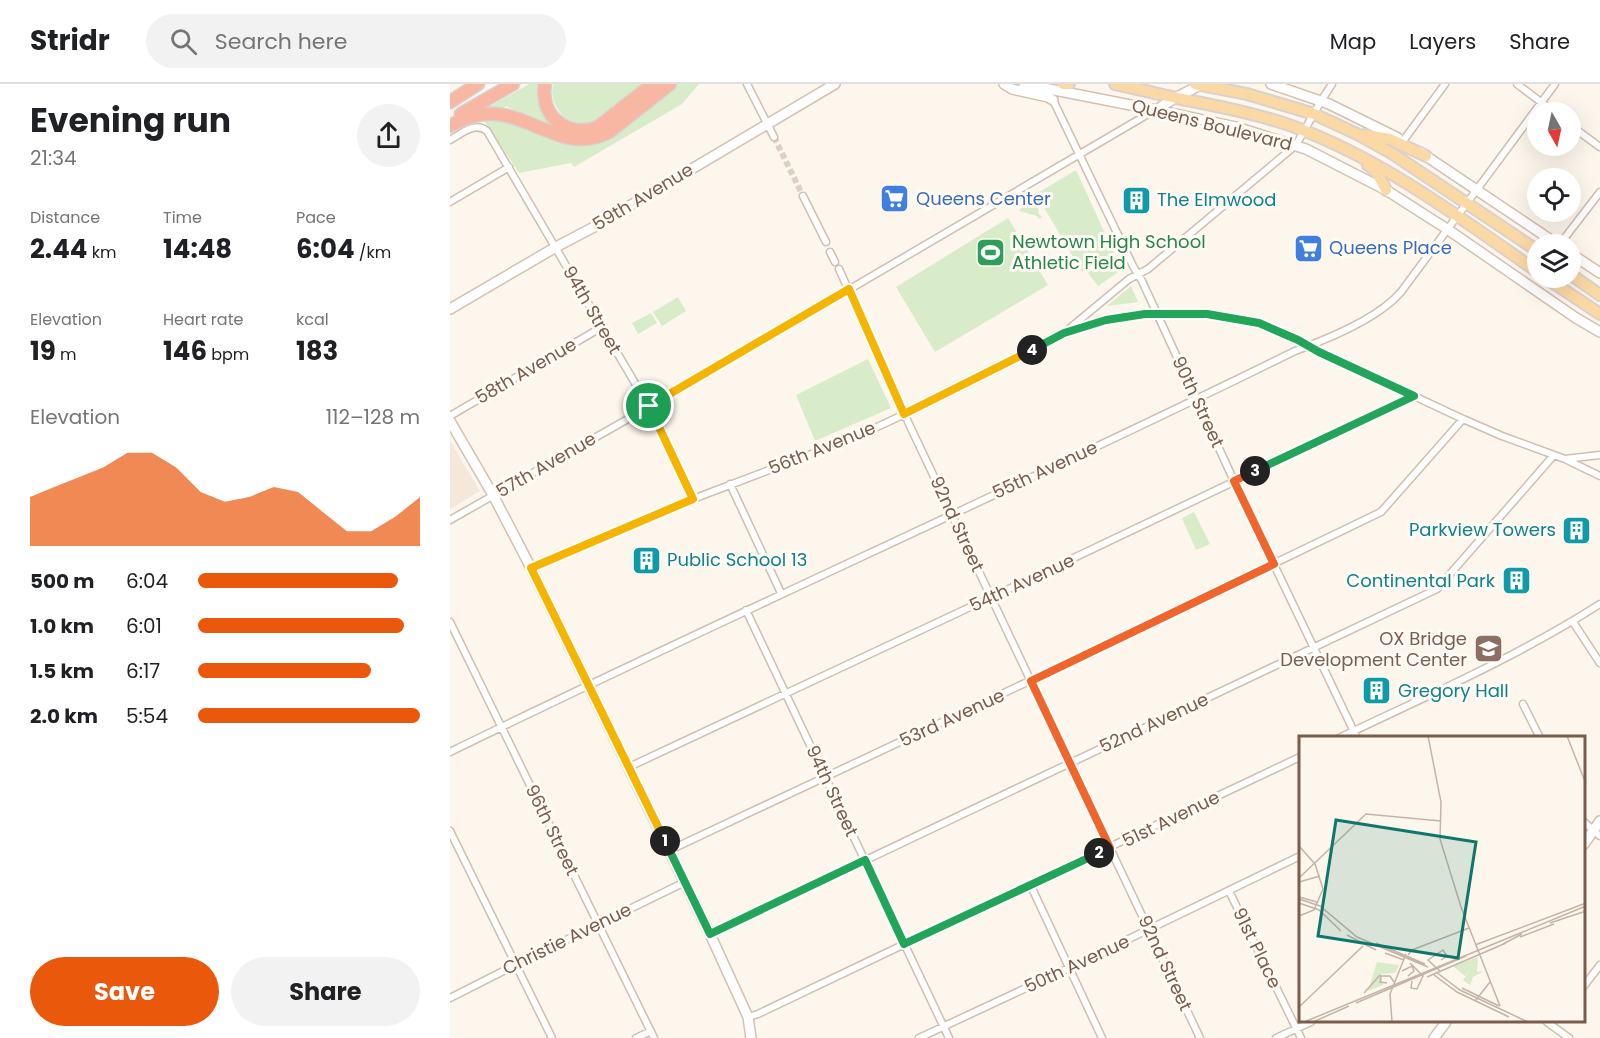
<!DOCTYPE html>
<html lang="en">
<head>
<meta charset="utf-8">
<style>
	:root { --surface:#fff; --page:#f2f2f2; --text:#202124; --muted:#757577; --line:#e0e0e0; --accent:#ea580c }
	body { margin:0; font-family:Poppins,sans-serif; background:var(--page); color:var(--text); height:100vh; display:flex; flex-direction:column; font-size:22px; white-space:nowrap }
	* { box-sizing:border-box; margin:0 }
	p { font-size:20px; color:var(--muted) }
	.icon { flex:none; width:33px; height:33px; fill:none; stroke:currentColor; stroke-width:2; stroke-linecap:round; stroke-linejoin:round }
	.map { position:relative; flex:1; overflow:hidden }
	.panel { display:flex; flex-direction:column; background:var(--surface); width:450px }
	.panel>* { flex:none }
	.needle { width:39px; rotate:171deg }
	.buttons { position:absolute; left:1077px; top:18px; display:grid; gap:12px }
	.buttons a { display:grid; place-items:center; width:54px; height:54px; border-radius:50%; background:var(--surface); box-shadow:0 6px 24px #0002; font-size:30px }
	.pin { position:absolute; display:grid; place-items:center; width:51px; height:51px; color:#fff; margin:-26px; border:3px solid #fff; border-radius:50%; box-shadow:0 2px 6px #0007 }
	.km { position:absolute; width:30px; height:30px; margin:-15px; border-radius:50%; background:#222; color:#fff; font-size:16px; line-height:30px; text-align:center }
	.round { display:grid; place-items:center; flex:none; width:63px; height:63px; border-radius:32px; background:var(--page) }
	.head { display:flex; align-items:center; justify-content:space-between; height:102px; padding:0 30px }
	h1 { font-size:33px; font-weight:700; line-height:45px }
	.figures { display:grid; grid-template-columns:repeat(3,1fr); gap:9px; height:102px; padding:6px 30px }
	.figures div { display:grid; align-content:center }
	.figures b { font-size:26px; font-weight:700 }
	.figures small { font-size:16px; font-weight:400 }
	.figures p { font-size:16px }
	.chart { height:168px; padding:12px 30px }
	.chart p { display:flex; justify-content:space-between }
	.chart svg { width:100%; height:108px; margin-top:6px; fill:var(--accent); opacity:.7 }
	.cta { display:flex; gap:12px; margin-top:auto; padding:12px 30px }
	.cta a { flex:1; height:69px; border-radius:36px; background:var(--accent); color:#fff; font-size:24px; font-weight:700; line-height:69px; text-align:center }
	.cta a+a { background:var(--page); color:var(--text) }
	ul { padding:0 30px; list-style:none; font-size:20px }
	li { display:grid; grid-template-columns:96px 72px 1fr; align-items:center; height:45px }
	li i { height:15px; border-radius:8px; background:var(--accent) }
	header { display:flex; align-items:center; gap:36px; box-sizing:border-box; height:84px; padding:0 30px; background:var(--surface); border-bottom:2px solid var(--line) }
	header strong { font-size:28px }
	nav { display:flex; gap:33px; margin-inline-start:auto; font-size:21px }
	.search { width:420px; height:54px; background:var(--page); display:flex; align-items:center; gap:15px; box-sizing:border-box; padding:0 21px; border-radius:33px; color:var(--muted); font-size:22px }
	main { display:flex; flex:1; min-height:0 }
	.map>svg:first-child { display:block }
</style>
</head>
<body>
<header>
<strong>Stridr</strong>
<div class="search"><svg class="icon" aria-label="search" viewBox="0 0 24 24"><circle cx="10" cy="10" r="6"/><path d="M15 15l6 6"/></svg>Search here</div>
<nav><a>Map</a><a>Layers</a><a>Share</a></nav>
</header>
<main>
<section class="panel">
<div class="head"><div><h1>Evening run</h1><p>21:34</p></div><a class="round"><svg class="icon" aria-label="share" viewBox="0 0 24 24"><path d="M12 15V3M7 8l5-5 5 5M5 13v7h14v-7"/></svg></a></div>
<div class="figures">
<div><p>Distance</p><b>2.44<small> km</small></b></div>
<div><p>Time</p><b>14:48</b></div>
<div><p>Pace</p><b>6:04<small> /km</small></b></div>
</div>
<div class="figures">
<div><p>Elevation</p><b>19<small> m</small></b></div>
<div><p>Heart rate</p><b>146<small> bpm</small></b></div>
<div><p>kcal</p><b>183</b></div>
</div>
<div class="chart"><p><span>Elevation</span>112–128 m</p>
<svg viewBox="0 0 160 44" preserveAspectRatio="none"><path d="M0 44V24L10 20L20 16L30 12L40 6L50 6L60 12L70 22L80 26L90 24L100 20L110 22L120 30L130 38L140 38L150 32L160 24V44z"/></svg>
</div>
<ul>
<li><b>500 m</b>6:04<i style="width:90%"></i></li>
<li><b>1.0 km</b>6:01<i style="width:93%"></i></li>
<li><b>1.5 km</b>6:17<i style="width:78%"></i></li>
<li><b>2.0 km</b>5:54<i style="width:100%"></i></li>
</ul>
<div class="cta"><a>Save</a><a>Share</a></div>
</section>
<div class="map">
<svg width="1150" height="954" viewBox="0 0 1150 954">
	<rect width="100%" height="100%" fill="#fdf6ec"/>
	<path fill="#f5e8da" d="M 0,357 L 30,407 L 0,425 Z"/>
	<path fill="#d8ecc9" d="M 79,0 L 92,0 L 107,43 L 105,45 L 56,22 L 51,26 L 42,25 L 41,22 Z
		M 104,0 L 198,0 L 143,41 L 128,43 L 112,34 L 113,32 C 105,22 99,12 104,0 Z
		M 229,0 L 249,0 L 232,20 L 124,83 L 121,79 L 69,89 L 35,38 L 34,34 L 52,35 L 117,59 L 133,62 L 146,60 L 161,53 Z
		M 626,86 L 664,169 L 632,188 L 586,110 Z
		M 584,112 L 586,112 L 589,130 L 592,133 L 589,135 L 587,132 L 569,127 L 579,115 Z
		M 558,134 L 598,201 L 485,268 L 446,203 Z
		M 661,173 L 671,186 L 648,202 L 638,189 Z
		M 681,202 L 688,218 L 657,222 Z
		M 228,213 L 236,227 L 212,242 L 203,228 Z
		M 201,229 L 207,239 L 188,250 L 182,239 Z
		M 418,275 L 441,324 L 365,357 L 346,311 Z
		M 744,428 L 760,460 L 746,466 L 732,434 Z"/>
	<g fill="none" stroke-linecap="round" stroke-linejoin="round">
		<path stroke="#dcd0c4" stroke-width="6" stroke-dasharray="6 3" stroke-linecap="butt" d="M 324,53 L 353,112"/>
		<defs>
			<path id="street" d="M 297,0 L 324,53
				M 1067,0 L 1104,28
				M 603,16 L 683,182 L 692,197 L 784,397 L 907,654
				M 1120,41 L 1150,63
				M 0,56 C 11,50 25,37 37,47 L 199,323 L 243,415
				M 953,57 L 995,0
				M 353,112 L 376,158
				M 0,118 L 59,83
				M 1110,160 L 1150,108
				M 380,168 L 385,178
				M 389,185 L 459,340 L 750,954
				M 618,248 L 656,236 L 695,230 L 757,230 L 804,237 L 1013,335 L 1052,352 L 1115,375 L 1150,392
				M 0,332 L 152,243
				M 1115,375 L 1150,371
				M 280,400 L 331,509
				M 0,436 L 199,323 L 705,26
				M 81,484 L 243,415 L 401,355 L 455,330 L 614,249 L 679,195 L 698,185 L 846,61 L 871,17 L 882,0
				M 296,526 L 499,954
				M 0,538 L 204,954
				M 1123,538 L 1150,579
				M 1073,620 L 1090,654
				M 889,654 C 977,612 1067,573 1150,520
				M 0,668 C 280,531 565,405 845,267 C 878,255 928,235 951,208 L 1105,0
				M 179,683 L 548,510 L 964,312
				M 1134,738 L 1150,752
				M 0,747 L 102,954
				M 220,766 L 588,593 L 931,428 L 1013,335
				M 580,800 L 652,954
				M 779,807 L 851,954
				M 260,850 L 987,505 L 1104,371
				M 1134,902 L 1150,881
				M 0,914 L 73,877 L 235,798
				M 298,933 L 308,930 C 488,843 670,759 850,673
				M 1097,938 L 1119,954
				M 186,954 L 201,947
				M 469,954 L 623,882 L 850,772
				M 826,954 L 861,938"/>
			<path id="secondary" d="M 554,0 L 562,5 L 598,13 L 603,16
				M 574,0 L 706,26 L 786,43 L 856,65 L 936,106 L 997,145 L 1126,234 L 1150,248
				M 821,0 L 879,20 L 948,54
				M 706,26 L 725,14 L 752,0
				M 970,68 L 1107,160
				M 1120,169 L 1150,189
				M 0,225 L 106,163 L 144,143 L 385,0
				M 0,337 L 43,411 L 81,484 L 260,850 L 298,933 L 301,954
				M 1134,760 L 1150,737
				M 984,954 L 996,938"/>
			<path id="primary" d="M 613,0 L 619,0
				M 665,0 C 686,4 706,10 727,14 C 765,22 805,29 842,42 C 932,75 1009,133 1088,188
				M 745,0 L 797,10 L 864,30 L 909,51 L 943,70 L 1088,167
				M 915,51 L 940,55 L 976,72
				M 918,81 L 926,87 L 936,106
				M 1120,190 L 1150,211
				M 1096,194 L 1150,230"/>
			<path id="highway" d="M 95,0 C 89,32 118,55 148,43 L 203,0
				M 0,18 L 28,0
				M 11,30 L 63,0
				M 0,42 C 47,15 70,39 115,53 C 131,57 144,56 159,48 L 220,0"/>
		</defs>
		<use href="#street" stroke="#d1beb0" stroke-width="9"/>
		<use href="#secondary" stroke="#d6c0b0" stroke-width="12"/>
		<use href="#primary" stroke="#dad1cd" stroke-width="14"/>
		<use href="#highway" stroke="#dad1cd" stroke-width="15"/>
		<use href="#street" stroke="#fff" stroke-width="6"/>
		<use href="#secondary" stroke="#fff" stroke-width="9"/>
		<use href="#primary" stroke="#fbd9a5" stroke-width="10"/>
		<use href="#highway" stroke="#f7b7a3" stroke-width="12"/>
	</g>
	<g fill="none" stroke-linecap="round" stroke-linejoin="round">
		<defs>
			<path id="split-1" d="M 199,322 L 243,415 L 81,484 L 215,757"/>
			<path id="split-2" d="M 215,757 L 260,850 L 415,776 L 454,860 L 649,769"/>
			<path id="split-3" d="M 649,769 L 660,764 L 581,597 L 824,480 L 784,397 L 805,387"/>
			<path id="split-4" d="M 582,266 L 614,249 L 656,236 L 695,230 L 757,230 L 809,239 L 848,256 L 869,268 L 964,312 L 805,387"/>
			<path id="split-5" d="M 199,322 L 399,205 L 454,330 L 582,266"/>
		</defs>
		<use href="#split-1" stroke="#fff" stroke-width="12"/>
		<use href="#split-2" stroke="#fff" stroke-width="12"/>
		<use href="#split-3" stroke="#fff" stroke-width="12"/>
		<use href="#split-4" stroke="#fff" stroke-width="12"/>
		<use href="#split-5" stroke="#fff" stroke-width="12"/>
		<use href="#split-1" stroke="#f5b400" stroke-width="8"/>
		<use href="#split-2" stroke="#22a559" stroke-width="8"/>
		<use href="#split-3" stroke="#f0652b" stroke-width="8"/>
		<use href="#split-4" stroke="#22a559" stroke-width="8"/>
		<use href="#split-5" stroke="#f5b400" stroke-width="8"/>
	</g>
	<defs>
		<symbol id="supermarket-square" viewBox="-11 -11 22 22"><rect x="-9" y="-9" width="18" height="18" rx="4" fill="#3f7fe0" stroke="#fffaf3"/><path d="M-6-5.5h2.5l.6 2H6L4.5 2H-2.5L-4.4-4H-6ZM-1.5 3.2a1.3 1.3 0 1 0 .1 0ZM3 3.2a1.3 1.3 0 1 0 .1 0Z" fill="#fff"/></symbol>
		<symbol id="building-square" viewBox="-11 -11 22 22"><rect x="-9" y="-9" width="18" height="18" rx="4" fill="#0f9aa8" stroke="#fffaf3"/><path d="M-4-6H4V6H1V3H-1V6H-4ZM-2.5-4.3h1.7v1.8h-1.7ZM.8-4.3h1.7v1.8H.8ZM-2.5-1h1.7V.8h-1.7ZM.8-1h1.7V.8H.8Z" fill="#fff"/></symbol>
		<symbol id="stadium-square" viewBox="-11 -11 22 22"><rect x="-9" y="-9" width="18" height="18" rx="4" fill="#2e9e5b" stroke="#fffaf3"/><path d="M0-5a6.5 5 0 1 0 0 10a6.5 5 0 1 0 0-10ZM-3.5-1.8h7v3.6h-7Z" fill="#fff"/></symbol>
		<symbol id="school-square" viewBox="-11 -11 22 22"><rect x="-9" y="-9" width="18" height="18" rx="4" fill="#8d6e63" stroke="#fffaf3"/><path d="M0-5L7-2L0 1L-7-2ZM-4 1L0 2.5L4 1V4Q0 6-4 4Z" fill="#fff"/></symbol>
	</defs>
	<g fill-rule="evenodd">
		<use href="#supermarket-square" x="428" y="98" width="33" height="33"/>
		<use href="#building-square" x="670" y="100" width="33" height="33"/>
		<use href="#supermarket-square" x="842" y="148" width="33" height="33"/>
		<use href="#stadium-square" x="524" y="152" width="33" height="33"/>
		<use href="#building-square" x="1110" y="430" width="33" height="33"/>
		<use href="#building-square" x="180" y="460" width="33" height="33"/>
		<use href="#building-square" x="1050" y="480" width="33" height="33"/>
		<use href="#school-square" x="1022" y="548" width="33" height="33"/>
		<use href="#building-square" x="910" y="590" width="33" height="33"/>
	</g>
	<g text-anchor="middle" stroke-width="6" stroke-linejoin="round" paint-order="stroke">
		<g font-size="18" fill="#7a5c4d" stroke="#fffaf3">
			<text transform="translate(762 41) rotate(14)" y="6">Queens Boulevard</text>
			<text transform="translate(193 113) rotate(-31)" y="6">59th Avenue</text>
			<text transform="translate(142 226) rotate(60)" y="6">94th Street</text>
			<text transform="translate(76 287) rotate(-30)" y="6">58th Avenue</text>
			<text transform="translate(748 318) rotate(65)" y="6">90th Street</text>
			<text transform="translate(372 364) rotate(-22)" y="6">56th Avenue</text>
			<text transform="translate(96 381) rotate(-30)" y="6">57th Avenue</text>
			<text transform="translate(595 386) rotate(-25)" y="6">55th Avenue</text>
			<text transform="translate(507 440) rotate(65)" y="6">92nd Street</text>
			<text transform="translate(572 499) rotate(-25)" y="6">54th Avenue</text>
			<text transform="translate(502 634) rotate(-25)" y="6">53rd Avenue</text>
			<text transform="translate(704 639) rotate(-25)" y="6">52nd Avenue</text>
			<text transform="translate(382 707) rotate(65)" y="6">94th Street</text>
			<text transform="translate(721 735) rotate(-26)" y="6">51st Avenue</text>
			<text transform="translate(102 746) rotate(64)" y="6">96th Street</text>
			<text transform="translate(117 855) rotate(-26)" y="6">Christie Avenue</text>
			<text transform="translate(807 864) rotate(64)" y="6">91st Place</text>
			<text transform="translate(715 879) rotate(65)" y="6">92nd Street</text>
			<text transform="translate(627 880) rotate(-25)" y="6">50th Avenue</text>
		</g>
		<g font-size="18" fill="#366cbe" stroke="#fffaf3" text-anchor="start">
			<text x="466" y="121">Queens Center</text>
			<text x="879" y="170">Queens Place</text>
		</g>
		<g font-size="18" fill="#0d838f" stroke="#fffaf3" text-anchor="start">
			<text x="707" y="122">The Elmwood</text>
			<text x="1106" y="452" text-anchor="end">Parkview Towers</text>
			<text x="217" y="482">Public School 13</text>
			<text x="1045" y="503" text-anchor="end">Continental Park</text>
			<text x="948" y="613">Gregory Hall</text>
		</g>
		<g font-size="18" fill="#27864d" stroke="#fffaf3" text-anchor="start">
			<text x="562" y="164">Newtown High School<tspan x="562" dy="21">Athletic Field</tspan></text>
		</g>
		<g font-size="18" fill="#785e54" stroke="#fffaf3" text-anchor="end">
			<text x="1017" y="561">OX Bridge<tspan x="1017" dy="21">Development Center</tspan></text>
		</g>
	</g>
	<g transform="translate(849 652)">
		<rect width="286" height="286" fill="#fdf6ec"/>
		<path d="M 179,221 L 178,236 L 185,235 L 174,241 L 171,249 L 164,244 L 173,231 L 166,240 L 154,230 ZM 78,226 L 100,229 L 96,237 L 82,238 L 84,249 L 69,255 Z" fill="#d8ecc9"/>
		<path fill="none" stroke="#c5b3a7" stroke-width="1.5" d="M 129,0 L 142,66 L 141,103 L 162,171 L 201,270M 268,0 L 287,48M 0,110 L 16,128 L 24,153 L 15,174 L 0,180M 0,142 L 67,78 L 142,85M 0,146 L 21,140M 0,161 L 18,166M 0,163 L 21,170 L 58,201 L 129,231M 0,167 L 20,174 L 42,195M 251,187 L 287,175M 48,199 L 77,214M 221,201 L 255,188M 77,207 L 126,228M 204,208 L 223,198M 176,209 L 287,167M 86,217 L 105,224M 109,219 L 113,214 L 170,192M 142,224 L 148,220 L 144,214 L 129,224 L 142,236M 111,227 L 124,240 L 118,253 L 112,252 L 113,245M 103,235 L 113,230 L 115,235 L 109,240M 137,236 L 161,254 L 229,286M 135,239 L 158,256 L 210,281M 128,241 L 207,207M 88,247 L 81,246 L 82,240 L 91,240 L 95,246M 163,252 L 200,270M 65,257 L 81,239M 176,265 L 191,246M 57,267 L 167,220M 0,271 L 64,210M 5,286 L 287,170M 14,286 L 50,270M 93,286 L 91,258 L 107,218"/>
		<path fill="#0f766e" fill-opacity="0.15" stroke="#0f766e" stroke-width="3" d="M 37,84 L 177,106 L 159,222 L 19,200 Z"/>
		<rect width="286" height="286" fill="none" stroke="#7a5c4d" stroke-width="3"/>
	</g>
</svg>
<div class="buttons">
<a><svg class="needle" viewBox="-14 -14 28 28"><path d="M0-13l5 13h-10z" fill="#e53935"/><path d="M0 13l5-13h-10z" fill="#757577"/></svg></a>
<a><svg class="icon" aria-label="locate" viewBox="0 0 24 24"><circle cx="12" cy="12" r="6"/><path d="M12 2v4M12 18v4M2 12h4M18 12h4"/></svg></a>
<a><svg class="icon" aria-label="layers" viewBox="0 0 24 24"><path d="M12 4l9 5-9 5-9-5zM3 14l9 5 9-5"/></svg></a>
</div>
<div class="pin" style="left:199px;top:322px;background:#1e9e55"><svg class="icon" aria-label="arrive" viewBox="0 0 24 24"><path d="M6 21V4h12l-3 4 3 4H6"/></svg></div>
<b class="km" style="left:215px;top:757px">1</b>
<b class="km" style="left:649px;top:769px">2</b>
<b class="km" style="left:805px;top:387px">3</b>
<b class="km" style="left:582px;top:266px">4</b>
</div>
</main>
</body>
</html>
